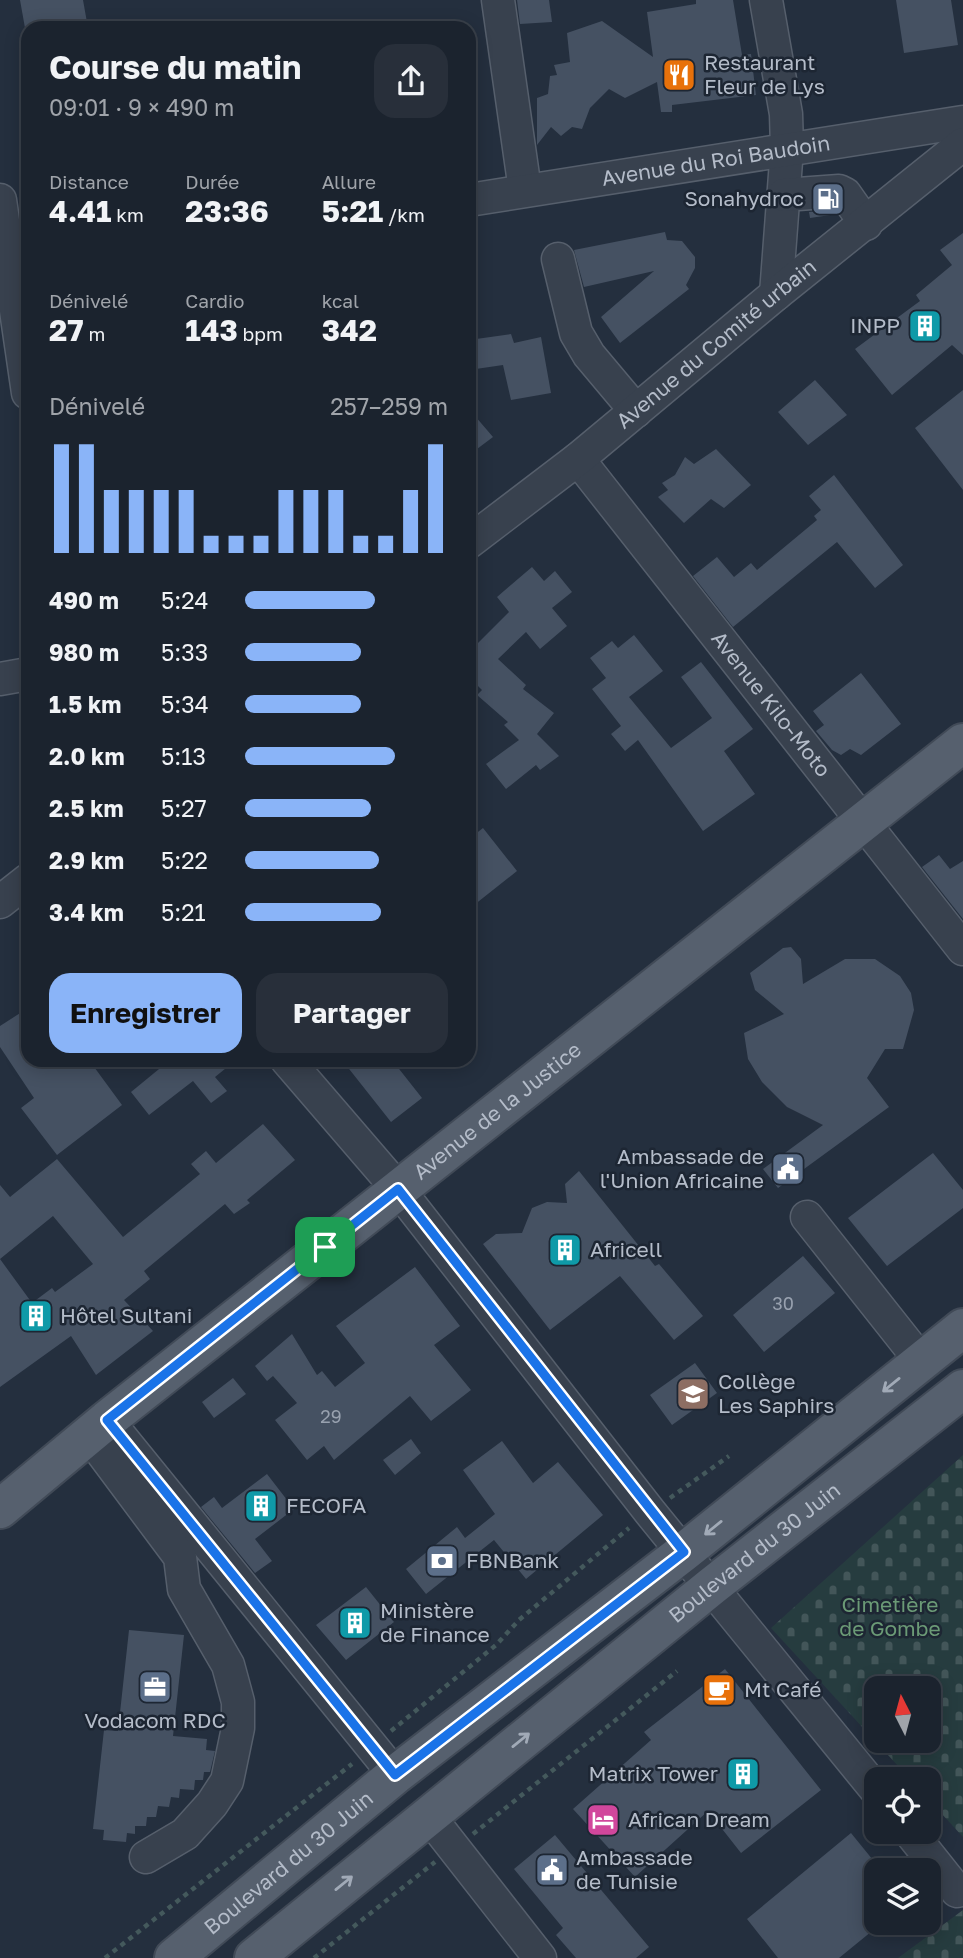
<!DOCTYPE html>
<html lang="fr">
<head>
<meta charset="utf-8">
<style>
	:root { --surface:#1b232e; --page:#282f3a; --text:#f1f3f6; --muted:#a0a4aa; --line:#39404a; --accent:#8ab4f8 }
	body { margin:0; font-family:"Golos Text",sans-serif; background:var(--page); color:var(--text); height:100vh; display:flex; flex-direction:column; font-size:26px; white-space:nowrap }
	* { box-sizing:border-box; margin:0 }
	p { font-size:23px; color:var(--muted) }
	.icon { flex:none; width:38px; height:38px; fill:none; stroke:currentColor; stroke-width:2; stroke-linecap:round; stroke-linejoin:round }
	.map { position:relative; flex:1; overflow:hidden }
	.side { position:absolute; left:21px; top:21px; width:455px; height:1046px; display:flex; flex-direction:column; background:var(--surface); border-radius:21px; box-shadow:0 4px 18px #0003,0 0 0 2px var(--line) }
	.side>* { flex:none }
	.needle { width:46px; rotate:354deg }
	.buttons { position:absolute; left:864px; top:1676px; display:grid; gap:14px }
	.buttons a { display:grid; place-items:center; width:77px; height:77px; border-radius:14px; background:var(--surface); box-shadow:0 4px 18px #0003,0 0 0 2px var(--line); font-size:35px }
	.pin { position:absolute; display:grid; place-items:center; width:60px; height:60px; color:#fff; margin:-30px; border-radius:14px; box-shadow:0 4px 10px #0006 }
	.round { display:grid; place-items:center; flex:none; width:74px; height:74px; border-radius:21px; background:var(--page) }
	.summary { display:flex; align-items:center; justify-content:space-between; height:119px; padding:0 28px }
	h1 { font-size:32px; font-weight:700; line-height:52px }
	.figures { display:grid; grid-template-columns:repeat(3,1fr); gap:10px; height:119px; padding:7px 28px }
	.figures div { display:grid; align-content:center }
	.figures b { font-size:30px; font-weight:700 }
	.figures small { font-size:19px; font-weight:400 }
	.figures p { font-size:19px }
	.chart { height:196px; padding:14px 28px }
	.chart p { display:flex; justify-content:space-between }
	.chart svg { width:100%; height:126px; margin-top:7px; stroke:var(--accent); stroke-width:6 }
	.primary-button { display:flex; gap:14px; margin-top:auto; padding:14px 28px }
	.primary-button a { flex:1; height:80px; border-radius:21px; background:var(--accent); color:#111; font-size:28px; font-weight:700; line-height:80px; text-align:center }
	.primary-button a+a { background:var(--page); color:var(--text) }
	ul { padding:0 28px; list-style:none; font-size:23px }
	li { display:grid; grid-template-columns:112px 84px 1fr; align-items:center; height:52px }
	li i { height:18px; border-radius:9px; background:var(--accent) }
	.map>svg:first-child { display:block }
</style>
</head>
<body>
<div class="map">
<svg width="963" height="1958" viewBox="0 0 963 1958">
	<defs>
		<pattern id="cemetery-stones" width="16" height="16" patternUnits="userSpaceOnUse" patternTransform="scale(1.75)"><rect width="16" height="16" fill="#263c3f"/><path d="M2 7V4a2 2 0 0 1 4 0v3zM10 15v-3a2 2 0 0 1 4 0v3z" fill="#435659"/></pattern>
	</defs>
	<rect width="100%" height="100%" fill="#242f3e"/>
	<path fill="url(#cemetery-stones)" fill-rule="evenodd" d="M 963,1455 L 963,1837 L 929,1800 L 929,1780 L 911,1780 L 771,1628 ZM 877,1689 L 929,1689 L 929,1741 L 877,1741 Z
		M 963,1910 L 963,1958 L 898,1958 Z"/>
	<path fill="#455162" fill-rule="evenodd" d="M 20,0 L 83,0 L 88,28 L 25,28 Z
		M 517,0 L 549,0 L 552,22 L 520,24 Z
		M 696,0 L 733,0 L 742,55 L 751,54 L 756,95 L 672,105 L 672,112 L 661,112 L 657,82 L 625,98 L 609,89 L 590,108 L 582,129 L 572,127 L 561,136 L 551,127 L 537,145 L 537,98 L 548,94 L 550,76 L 557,75 L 554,65 L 570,62 L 567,33 L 602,21 L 653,57 L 647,12 L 696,4 Z
		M 896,0 L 951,0 L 958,45 L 904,53 Z
		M 834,210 L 837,214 L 810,218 L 809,212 Z
		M 665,232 L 667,240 L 682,241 L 695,257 L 695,268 L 686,285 L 689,289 L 620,343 L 601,317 L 654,271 L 584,287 L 574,250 Z
		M 963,233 L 963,355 L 952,345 L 892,395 L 855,349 L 920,301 L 916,295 L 952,265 L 940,250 Z
		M 511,334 L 514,343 L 541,337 L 551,393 L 511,400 L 503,365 L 469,370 L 469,340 Z
		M 815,380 L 847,415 L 808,445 L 778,412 Z
		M 963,390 L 963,490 L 915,428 Z
		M 469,409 L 493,437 L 469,455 Z
		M 716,449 L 751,485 L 724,508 L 711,499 L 684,523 L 658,497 L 668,490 L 662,483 L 675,475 L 685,457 L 694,464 Z
		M 834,475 L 903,565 L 875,588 L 837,542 L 733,627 L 693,576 L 717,557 L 734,577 L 751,563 L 757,570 L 817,520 L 814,516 L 821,510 L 809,496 Z
		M 532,567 L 544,581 L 555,571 L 572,592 L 552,608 L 567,626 L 540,649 L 526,632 L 498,659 L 526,685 L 523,689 L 554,713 L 537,734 L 559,756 L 540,770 L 536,765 L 506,789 L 486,764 L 519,740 L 504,725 L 508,722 L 477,695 L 482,690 L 469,677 L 469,652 L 509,612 L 497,597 Z
		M 634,635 L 663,671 L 629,697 L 671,748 L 712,718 L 681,677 L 701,662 L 753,729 L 724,751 L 755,794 L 703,831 L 638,740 L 625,751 L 611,734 L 621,726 L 592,689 L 606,678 L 590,658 L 612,641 L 618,648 Z
		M 861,673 L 901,724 L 861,755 L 850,749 L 841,755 L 832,750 L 816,731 L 824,725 L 813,711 Z
		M 483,828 L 517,871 L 469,909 L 469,839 Z
		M 939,855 L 950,869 L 963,861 L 963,919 L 922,867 Z
		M 791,947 L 801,959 L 803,984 L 845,959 L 875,959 L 900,976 L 911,993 L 914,1010 L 903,1049 L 885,1049 L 867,1078 L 889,1107 L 778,1188 L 763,1169 L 823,1125 L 787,1107 L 762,1082 L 748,1059 L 744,1033 L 784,1014 L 755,990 L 750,973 L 783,948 Z
		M 28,1008 L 28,1060 L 89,1060 L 122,1105 L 57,1155 L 21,1108 L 34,1098 L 0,1047 L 0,1026 Z
		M 170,1060 L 236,1060 L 215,1077 L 227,1091 L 211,1103 L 193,1081 L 149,1115 L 131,1092 Z
		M 342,1060 L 392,1060 L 422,1098 L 391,1122 Z
		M 263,1124 L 295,1160 L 247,1200 L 250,1203 L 234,1214 L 225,1204 L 144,1271 L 150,1279 L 124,1300 L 153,1331 L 96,1375 L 71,1336 L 0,1387 L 0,1185 L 10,1197 L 57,1159 L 123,1237 L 200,1174 L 191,1164 L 206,1151 L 216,1163 ZM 53,1216 L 93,1264 L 55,1292 L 52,1288 L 32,1303 L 0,1259 Z
		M 933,1153 L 963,1190 L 963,1208 L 887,1266 L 848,1218 Z
		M 579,1171 L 655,1266 L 659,1264 L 703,1316 L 674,1340 L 620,1276 L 550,1330 L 483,1244 L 496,1234 L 522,1233 L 532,1208 L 547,1202 L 567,1203 L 565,1184 Z
		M 803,1256 L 835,1293 L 764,1352 L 733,1315 Z
		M 415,1267 L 460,1326 L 434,1345 L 471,1390 L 431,1421 L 410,1396 L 334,1460 L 324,1446 L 307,1460 L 275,1420 L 297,1403 L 273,1376 L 267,1381 L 255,1366 L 292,1334 L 317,1375 L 322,1371 L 335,1387 L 365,1363 L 336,1326 Z
		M 695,1363 L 717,1393 L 672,1425 L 650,1395 Z
		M 233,1378 L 246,1394 L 214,1418 L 202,1402 Z
		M 411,1439 L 421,1453 L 395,1475 L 383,1460 Z
		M 502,1441 L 533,1483 L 558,1462 L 603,1515 L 526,1579 L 494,1540 L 426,1594 L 406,1569 L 457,1527 L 465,1538 L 495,1514 L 463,1470 Z
		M 267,1474 L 294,1509 L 255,1539 L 272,1561 L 255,1573 L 201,1507 L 214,1497 L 222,1508 Z
		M 366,1587 L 394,1622 L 346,1660 L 316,1625 Z
		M 129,1630 L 184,1635 L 173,1736 L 207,1739 L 206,1750 L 215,1751 L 210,1772 L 204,1772 L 203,1780 L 195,1780 L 194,1790 L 180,1789 L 179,1798 L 171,1797 L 169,1807 L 158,1806 L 156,1817 L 147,1817 L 146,1826 L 135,1826 L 135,1834 L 127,1833 L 126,1842 L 103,1840 L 104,1830 L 93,1829 L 104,1730 L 118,1731 Z
		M 725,1669 L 821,1790 L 741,1853 L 708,1811 L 635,1877 L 573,1809 L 651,1740 L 644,1732 Z
		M 851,1833 L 877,1865 L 877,1927 L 839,1958 L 778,1958 L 747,1919 Z
		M 555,1835 L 649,1947 L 636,1958 L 576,1958 L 556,1935 L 563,1928 L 514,1869 Z"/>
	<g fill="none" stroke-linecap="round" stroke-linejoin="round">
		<defs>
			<g id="minor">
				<path d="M 498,0 L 525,190"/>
				<path d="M 766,0 L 786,114 L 787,148 L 776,294"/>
				<path d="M 784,195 L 839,191 L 845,194 L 866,224"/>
				<path d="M 0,200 L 28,393"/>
				<path id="s1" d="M 469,200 L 963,122"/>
				<path d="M 558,259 L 576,333 L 589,355 L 636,411"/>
				<path id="s2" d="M 578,459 L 963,949"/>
				<path id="s3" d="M 469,542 L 578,459 L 776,294 L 963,144"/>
				<path d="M 0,679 L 28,674"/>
				<path d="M 0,902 L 28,880"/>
				<path d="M 287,1060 L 398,1189 L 650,1512 L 877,1791"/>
				<path d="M 807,1217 L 921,1361"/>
				<path d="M 107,1420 L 395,1775"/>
				<path d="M 89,1435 L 180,1557 L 184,1589 L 228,1665 L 238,1702 L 238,1728 L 227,1781 L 212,1804 L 185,1834 L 146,1857"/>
				<path d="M 428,1815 L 540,1958"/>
				<path d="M 910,1832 L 957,1891"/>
			</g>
			<g id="major">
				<path id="s4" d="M 0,1509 L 107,1420 L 963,743"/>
				<path id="s5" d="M 174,1958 L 395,1775 L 684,1552 L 963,1328"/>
				<path id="s6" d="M 254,1958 L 712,1586 L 963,1389"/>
			</g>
		</defs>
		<use href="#minor" stroke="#565f6c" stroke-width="35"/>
		<use href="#major" stroke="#414a57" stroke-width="42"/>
		<path stroke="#44595c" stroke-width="4.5" stroke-dasharray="5 5" stroke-linecap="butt" d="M 670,1498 L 729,1456
			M 391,1731 L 496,1645 L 519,1620 L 629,1528
			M 473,1834 L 677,1671
			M 105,1958 L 352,1764
			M 314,1958 L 435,1862"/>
		<use href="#minor" stroke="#38414e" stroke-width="32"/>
		<use href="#major" stroke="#56606e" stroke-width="38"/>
	</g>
	<defs><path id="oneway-shaft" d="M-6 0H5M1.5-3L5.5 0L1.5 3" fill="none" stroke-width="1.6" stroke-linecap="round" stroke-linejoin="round" transform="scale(1.75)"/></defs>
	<g stroke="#a1aab7">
		<use href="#oneway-shaft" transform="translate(891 1385) rotate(141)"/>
		<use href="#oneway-shaft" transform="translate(713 1528) rotate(141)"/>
		<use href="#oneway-shaft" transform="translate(521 1740) rotate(-39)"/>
		<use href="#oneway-shaft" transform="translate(344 1883) rotate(-39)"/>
	</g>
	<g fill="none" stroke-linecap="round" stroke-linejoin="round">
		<defs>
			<path id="route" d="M 398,1189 L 684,1552 L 395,1775 L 107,1420 Z"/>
		</defs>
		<use href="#route" stroke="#fff" stroke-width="14"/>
		<use href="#route" stroke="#1a73e8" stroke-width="9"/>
	</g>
	<defs>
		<symbol id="restaurant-square" viewBox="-11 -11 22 22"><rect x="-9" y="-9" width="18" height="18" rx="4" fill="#e8710a" stroke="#1d2633"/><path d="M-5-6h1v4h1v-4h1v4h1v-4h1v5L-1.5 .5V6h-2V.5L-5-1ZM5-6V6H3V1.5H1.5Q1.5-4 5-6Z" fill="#fff"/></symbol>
		<symbol id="fuel-square" viewBox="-11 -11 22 22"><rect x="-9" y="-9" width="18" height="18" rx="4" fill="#5c6f8a" stroke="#1d2633"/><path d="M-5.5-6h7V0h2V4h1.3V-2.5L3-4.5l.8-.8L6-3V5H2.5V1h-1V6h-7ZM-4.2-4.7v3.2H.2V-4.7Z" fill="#fff"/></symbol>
		<symbol id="building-square" viewBox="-11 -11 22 22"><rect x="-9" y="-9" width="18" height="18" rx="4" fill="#0f9aa8" stroke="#1d2633"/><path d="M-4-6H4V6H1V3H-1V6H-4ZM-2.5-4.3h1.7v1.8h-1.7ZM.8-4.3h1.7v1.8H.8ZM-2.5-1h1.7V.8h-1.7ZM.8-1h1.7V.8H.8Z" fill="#fff"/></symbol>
		<symbol id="civic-square" viewBox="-11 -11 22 22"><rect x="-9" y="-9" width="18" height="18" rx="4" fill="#5c6f8a" stroke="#1d2633"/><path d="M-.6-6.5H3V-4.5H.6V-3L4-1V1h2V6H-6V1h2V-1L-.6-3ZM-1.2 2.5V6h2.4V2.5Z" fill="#fff"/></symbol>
		<symbol id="school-square" viewBox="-11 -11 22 22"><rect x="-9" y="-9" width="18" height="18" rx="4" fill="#8d6e63" stroke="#1d2633"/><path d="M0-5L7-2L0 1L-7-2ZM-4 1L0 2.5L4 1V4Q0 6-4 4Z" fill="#fff"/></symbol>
		<symbol id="bank-square" viewBox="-11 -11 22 22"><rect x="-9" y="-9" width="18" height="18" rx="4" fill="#5c6f8a" stroke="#1d2633"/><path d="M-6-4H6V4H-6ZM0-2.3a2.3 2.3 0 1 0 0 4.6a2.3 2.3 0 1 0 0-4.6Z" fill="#fff"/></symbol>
		<symbol id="office-square" viewBox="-11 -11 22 22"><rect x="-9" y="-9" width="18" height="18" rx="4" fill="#5c6f8a" stroke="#1d2633"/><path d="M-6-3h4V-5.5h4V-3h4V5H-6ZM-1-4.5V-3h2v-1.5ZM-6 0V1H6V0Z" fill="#fff"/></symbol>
		<symbol id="cafe-square" viewBox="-11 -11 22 22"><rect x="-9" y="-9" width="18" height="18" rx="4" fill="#e8710a" stroke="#1d2633"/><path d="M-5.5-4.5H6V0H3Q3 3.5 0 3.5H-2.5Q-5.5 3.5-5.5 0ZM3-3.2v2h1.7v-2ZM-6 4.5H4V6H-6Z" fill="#fff"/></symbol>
		<symbol id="hotel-square" viewBox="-11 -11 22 22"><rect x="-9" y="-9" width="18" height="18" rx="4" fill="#d1479c" stroke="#1d2633"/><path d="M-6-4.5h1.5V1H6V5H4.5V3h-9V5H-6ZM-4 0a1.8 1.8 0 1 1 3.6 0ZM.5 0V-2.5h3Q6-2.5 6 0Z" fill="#fff"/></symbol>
	</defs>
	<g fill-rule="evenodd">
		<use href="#restaurant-square" x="660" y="56" width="38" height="38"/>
		<use href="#fuel-square" x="809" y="180" width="38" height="38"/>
		<use href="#building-square" x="906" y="307" width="38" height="38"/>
		<use href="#civic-square" x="769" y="1150" width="38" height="38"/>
		<use href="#building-square" x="546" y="1231" width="38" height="38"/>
		<use href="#building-square" x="17" y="1297" width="38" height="38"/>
		<use href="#school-square" x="674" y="1375" width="38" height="38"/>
		<use href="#building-square" x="242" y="1487" width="38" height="38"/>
		<use href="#bank-square" x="423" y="1542" width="38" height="38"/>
		<use href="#building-square" x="336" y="1604" width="38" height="38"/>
		<use href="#office-square" x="136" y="1668" width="38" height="38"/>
		<use href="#cafe-square" x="700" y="1671" width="38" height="38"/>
		<use href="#building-square" x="724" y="1755" width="38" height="38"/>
		<use href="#hotel-square" x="584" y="1801" width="38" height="38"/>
		<use href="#civic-square" x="533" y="1851" width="38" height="38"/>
	</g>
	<g text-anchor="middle" stroke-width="5" stroke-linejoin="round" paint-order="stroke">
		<g font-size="18" fill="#98a1af">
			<text x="783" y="1310">30</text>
			<text x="331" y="1423">29</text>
		</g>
		<g font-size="21" fill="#b4bcc9" stroke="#1d2633" text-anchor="start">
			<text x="704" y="70">Restaurant<tspan x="704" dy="24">Fleur de Lys</tspan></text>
			<text x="804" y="206" text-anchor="end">Sonahydroc</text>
			<text x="900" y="333" text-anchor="end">INPP</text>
			<text x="764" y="1164" text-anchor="end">Ambassade de<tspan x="764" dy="24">l'Union Africaine</tspan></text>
			<text x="590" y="1257">Africell</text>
			<text x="60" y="1323">Hôtel Sultani</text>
			<text x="718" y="1389">Collège<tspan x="718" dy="24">Les Saphirs</tspan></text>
			<text x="286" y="1513">FECOFA</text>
			<text x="466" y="1568">FBNBank</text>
			<text x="380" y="1618">Ministère<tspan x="380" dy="24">de Finance</tspan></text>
			<text x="744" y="1697">Mt Café</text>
			<text x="155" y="1728" text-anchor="middle">Vodacom RDC</text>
			<text x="718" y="1781" text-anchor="end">Matrix Tower</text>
			<text x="628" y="1827">African Dream</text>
			<text x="576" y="1865">Ambassade<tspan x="576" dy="24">de Tunisie</tspan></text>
		</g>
		<g font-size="21" fill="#b4bcc9" stroke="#1d2633">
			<text dy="7" stroke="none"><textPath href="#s1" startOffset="250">Avenue du Roi Baudoin</textPath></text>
			<text dy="7" stroke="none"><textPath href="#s3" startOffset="317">Avenue du Comité urbain</textPath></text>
			<text dy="7" stroke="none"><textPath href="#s2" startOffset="312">Avenue Kilo-Moto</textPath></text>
			<text dy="7" stroke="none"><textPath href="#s4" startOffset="637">Avenue de la Justice</textPath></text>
			<text dy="7" stroke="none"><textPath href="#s6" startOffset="644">Boulevard du 30 Juin</textPath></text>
			<text dy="7" stroke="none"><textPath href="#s5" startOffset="149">Boulevard du 30 Juin</textPath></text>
		</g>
		<g font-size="21" fill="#6b9a76" stroke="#1d2633">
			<text x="890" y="1612">Cimetière<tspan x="890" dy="24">de Gombe</tspan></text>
		</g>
	</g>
</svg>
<div class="buttons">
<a><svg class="needle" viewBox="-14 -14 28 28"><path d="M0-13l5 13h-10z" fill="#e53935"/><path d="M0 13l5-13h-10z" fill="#a0a4aa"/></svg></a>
<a><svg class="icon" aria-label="locate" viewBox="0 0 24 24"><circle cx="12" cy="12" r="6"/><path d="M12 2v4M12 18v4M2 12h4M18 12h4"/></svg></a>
<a><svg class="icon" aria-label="layers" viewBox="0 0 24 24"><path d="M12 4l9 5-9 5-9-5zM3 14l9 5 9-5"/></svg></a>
</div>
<div class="pin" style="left:325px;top:1247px;background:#1e9e55"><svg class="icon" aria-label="arrive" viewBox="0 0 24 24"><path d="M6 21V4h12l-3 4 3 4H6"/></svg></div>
<section class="side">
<div class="summary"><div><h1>Course du matin</h1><p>09:01 · 9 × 490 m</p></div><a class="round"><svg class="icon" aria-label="share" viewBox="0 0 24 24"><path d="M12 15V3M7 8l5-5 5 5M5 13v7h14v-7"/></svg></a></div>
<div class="figures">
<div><p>Distance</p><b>4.41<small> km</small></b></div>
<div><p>Durée</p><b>23:36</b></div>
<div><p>Allure</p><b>5:21<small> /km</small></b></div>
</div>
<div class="figures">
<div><p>Dénivelé</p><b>27<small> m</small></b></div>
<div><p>Cardio</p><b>143<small> bpm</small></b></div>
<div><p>kcal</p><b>342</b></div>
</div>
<div class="chart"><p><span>Dénivelé</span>257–259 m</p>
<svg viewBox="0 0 160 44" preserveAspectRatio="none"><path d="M5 44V6M15 44V6M25 44V22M35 44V22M45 44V22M55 44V22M65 44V38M75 44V38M85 44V38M95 44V22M105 44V22M115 44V22M125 44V38M135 44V38M145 44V22M155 44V6"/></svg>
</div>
<ul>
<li><b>490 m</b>5:24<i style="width:64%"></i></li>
<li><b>980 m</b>5:33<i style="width:57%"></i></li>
<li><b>1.5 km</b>5:34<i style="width:57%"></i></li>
<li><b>2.0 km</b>5:13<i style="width:74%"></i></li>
<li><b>2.5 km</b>5:27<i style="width:62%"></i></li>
<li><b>2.9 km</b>5:22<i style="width:66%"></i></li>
<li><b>3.4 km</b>5:21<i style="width:67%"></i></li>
</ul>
<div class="primary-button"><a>Enregistrer</a><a>Partager</a></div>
</section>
</div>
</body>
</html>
